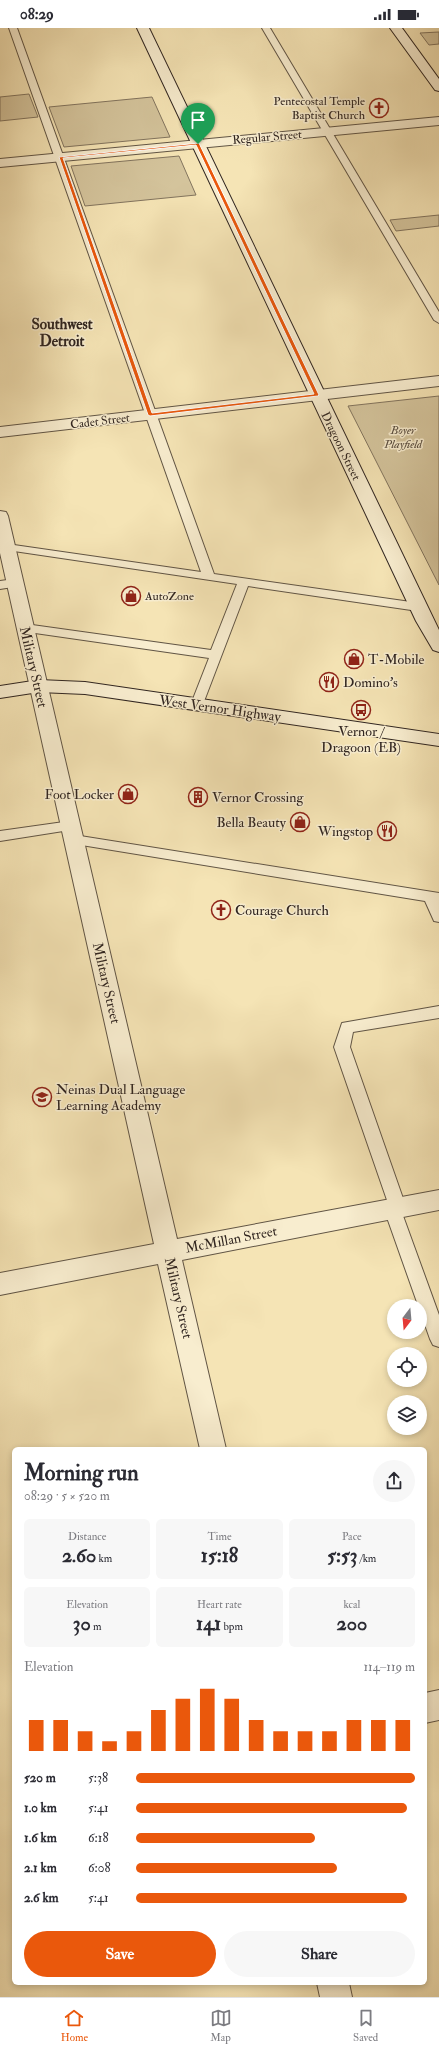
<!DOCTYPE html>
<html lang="en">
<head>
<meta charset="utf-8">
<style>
	:root { --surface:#fff; --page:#f7f7f7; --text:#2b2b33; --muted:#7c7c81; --line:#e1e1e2; --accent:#ea580c }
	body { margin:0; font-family:"IM FELL Double Pica",serif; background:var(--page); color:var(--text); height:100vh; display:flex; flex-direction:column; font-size:15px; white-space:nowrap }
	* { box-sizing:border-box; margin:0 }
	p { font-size:13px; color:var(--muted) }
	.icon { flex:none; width:22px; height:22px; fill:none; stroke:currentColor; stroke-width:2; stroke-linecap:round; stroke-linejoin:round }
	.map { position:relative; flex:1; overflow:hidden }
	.panel { position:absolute; left:12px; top:1419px; width:415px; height:538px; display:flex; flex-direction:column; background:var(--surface); border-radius:6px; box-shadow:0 2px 6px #0003 }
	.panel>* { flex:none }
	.needle { width:26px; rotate:196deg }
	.controls { position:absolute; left:387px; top:1271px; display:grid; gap:8px }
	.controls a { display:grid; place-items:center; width:40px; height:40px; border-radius:50%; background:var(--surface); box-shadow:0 2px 6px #0003; font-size:20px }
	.pin { position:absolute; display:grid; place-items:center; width:34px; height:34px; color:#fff; margin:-41px -17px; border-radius:50% 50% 50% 0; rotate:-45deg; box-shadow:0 0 4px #0007 }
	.pin .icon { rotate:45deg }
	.round { display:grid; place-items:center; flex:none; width:42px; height:42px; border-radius:21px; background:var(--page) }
	.headline { display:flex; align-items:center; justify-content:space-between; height:68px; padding:0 12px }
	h1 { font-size:22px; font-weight:700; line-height:30px }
	.figures { display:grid; grid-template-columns:repeat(3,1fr); gap:6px; height:68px; padding:4px 12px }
	.figures div { display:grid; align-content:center; border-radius:6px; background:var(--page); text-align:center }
	.figures b { font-size:20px; font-weight:700 }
	.figures small { font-size:11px; font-weight:400 }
	.figures p { font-size:11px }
	.chart { height:112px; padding:8px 12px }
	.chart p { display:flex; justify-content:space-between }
	.chart svg { width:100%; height:72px; margin-top:4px; stroke:var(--accent); stroke-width:6 }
	.button { display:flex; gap:8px; margin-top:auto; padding:8px 12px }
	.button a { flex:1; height:46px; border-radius:24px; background:var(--accent); color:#fff; font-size:16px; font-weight:700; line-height:46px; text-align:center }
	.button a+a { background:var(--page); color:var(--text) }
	ul { padding:0 12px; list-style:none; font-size:13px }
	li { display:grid; grid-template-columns:64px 48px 1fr; align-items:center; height:30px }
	li i { height:10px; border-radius:5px; background:var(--accent) }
	.status { display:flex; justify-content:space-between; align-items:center; height:28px; padding:0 20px; background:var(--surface); direction:ltr }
	.status svg { height:11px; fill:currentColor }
	.tab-bar { display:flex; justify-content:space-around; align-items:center; height:56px; border-top:1px solid var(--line); background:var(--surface); font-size:11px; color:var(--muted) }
	.tab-bar a { display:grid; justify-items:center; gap:2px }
	.tab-bar .active { color:var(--accent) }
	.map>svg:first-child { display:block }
</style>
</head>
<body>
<div class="status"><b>08:29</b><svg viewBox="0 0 49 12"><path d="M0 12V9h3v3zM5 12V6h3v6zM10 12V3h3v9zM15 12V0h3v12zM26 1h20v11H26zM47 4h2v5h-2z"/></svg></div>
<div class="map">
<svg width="439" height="1969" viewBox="0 0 439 1969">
	<rect width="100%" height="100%" fill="#f5e4b5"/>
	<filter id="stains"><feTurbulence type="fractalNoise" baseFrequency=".005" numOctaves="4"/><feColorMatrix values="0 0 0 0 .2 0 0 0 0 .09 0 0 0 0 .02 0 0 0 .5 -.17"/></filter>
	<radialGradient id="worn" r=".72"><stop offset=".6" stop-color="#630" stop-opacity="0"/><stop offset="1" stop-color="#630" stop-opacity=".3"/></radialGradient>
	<path fill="#d4c49c" stroke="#82745e" d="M 439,4 L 439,16 L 429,17 L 420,5 Z
		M 29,66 L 38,89 L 0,93 L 0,69 Z
		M 152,69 L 170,109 L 64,119 L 49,79 Z
		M 179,128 L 196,167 L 85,178 L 71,138 Z
		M 439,187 L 439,198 L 396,203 L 390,192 Z
		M 439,368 L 439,557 L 348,378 Z"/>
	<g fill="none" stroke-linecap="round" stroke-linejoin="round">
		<defs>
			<path id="lane" d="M 9,0 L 17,0 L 214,546 L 418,575 L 422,576 L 424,579 L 422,582 L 418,583 L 248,558 L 203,676 L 201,679 L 193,679 L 191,676 L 209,630 L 21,603 L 19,600 L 21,597 L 25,596 L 211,622 L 237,556 L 7,522 L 1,519 L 7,516 L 201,544 Z
				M 262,0 L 270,0 L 439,284 L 439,295 L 434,292 Z
				M 15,551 L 21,555 L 19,558 L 0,561 L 0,553 Z
				M 71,793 L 76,795 L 78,798 L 76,801 L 0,813 L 0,803 Z
				M 74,807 L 439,865 L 439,894 L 434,893 L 425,873 L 69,815 L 67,812 L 69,809 Z
				M 439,978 L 439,990 L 353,1004 L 350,1019 L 406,1179 L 402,1185 L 439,1287 L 439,1319 L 433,1317 L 430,1311 L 384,1181 L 388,1175 L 334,1019 L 342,995 Z"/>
			<path id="street" d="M 439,89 L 439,97 L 0,139 L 0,131 Z
				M 439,348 L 439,358 L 0,409 L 0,399 Z
				M 0,483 L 6,484 L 8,488 L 177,1211 L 439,1162 L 439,1182 L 182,1232 L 226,1421 L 200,1421 L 158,1236 L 0,1267 L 0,1245 L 154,1216 L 0,525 Z
				M 439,1662 L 439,1692 L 425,1695 L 425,1665 Z
				M 317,1955 L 349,1955 L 352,1969 L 320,1969 Z"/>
			<path id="secondary" d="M 137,0 L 149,0 L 439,602 L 439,624 L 433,622 L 416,593 Z
				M 390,0 L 402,0 L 439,51 L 439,63 L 435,62 Z
				M 39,652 L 85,654 L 439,706 L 439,718 L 85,666 L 39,664 L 0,670 L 0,658 Z"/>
		</defs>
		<use href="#lane" stroke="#615545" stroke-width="2"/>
		<use href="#street" stroke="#615545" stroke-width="2"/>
		<use href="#secondary" stroke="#302520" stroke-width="2"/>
		<use href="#lane" fill="#f8edcf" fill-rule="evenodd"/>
		<use href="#street" fill="#f8edcf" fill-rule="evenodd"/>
		<use href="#secondary" fill="#f8edcf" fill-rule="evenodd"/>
	</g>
	<path fill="#ea580c" stroke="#fff" fill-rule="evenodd" d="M 199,115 L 319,367 L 318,368 L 150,388 L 148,387 L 59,129 ZM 196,117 L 314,366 L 152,385 L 63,130 Z"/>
	<defs>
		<symbol id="church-ring" viewBox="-11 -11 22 22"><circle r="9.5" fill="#f8edcf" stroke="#8f2418" stroke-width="1.5"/><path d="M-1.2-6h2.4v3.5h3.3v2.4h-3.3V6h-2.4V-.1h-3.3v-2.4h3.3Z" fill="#8f2418"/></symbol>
		<symbol id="shop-ring" viewBox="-11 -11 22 22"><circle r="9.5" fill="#f8edcf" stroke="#8f2418" stroke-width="1.5"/><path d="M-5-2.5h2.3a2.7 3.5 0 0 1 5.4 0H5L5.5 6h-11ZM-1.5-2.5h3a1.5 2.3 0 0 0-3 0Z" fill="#8f2418"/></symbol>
		<symbol id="restaurant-ring" viewBox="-11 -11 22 22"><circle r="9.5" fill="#f8edcf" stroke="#8f2418" stroke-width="1.5"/><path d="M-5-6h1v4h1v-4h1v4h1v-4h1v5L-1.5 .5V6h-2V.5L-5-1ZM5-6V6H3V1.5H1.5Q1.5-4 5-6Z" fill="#8f2418"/></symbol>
		<symbol id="bus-ring" viewBox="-11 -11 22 22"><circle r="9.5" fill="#f8edcf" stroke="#8f2418" stroke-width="1.5"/><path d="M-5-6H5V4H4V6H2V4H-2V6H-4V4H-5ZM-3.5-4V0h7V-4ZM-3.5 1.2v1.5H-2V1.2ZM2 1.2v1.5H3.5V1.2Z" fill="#8f2418"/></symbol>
		<symbol id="building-ring" viewBox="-11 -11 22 22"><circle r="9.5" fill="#f8edcf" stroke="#8f2418" stroke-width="1.5"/><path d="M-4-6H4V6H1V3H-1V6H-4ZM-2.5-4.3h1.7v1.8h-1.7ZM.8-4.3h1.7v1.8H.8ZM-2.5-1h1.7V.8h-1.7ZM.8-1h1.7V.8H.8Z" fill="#8f2418"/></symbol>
		<symbol id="school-ring" viewBox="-11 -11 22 22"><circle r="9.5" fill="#f8edcf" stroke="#8f2418" stroke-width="1.5"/><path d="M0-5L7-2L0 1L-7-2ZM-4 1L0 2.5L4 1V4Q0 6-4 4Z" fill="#8f2418"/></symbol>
	</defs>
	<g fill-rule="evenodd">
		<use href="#church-ring" x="368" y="69" width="22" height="22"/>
		<use href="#shop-ring" x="120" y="557" width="22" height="22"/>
		<use href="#shop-ring" x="343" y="620" width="22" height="22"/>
		<use href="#restaurant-ring" x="318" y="643" width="22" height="22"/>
		<use href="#bus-ring" x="350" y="671" width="22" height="22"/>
		<use href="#shop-ring" x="117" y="755" width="22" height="22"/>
		<use href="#building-ring" x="187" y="758" width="22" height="22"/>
		<use href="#shop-ring" x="289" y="783" width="22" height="22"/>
		<use href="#restaurant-ring" x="376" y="792" width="22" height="22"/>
		<use href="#church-ring" x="210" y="871" width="22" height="22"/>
		<use href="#school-ring" x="31" y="1058" width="22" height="22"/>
	</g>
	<g text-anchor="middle" stroke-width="3" stroke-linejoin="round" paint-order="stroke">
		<g font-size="12" fill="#302520" stroke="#f8edcf" text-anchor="end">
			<text x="365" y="77">Pentecostal Temple<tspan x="365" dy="14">Baptist Church</tspan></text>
			<text x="145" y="572" text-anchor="start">AutoZone</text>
		</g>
		<g font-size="12" fill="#302520" stroke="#f8edcf">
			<text transform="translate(267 109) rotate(-5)" y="4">Regular Street</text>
			<text transform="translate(100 393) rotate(-7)" y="4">Cadet Street</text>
			<text transform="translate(341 418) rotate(64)" y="4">Dragoon Street</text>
		</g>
		<g font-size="12" font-style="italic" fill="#594d3f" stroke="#f8edcf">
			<text x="403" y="406">Boyer<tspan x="403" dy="14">Playfield</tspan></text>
		</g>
		<g font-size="14" fill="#302520" stroke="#f8edcf" text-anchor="start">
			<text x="368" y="636">T-Mobile</text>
			<text x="343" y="659">Domino's</text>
			<text x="361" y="708" text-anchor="middle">Vernor /<tspan x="361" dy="16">Dragoon (EB)</tspan></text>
			<text x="114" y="771" text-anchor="end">Foot Locker</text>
			<text x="212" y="774">Vernor Crossing</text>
			<text x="286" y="799" text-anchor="end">Bella Beauty</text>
			<text x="373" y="808" text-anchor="end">Wingstop</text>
			<text x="235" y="887">Courage Church</text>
			<text x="56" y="1066">Neinas Dual Language<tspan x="56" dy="16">Learning Academy</tspan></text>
		</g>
		<g font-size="14" fill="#302520" stroke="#f8edcf">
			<text transform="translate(34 639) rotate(77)" y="5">Military Street</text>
			<text transform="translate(220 680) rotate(8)" y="5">West Vernor Highway</text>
			<text transform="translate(107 955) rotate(77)" y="5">Military Street</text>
			<text transform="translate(231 1211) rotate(-11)" y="5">McMillan Street</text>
			<text transform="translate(179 1270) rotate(77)" y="5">Military Street</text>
		</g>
		<g font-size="15" font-weight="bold" fill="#302520" stroke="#f8edcf">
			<text x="62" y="301">Southwest<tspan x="62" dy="17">Detroit</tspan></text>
		</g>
	</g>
	<rect width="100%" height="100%" filter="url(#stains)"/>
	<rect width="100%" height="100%" fill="url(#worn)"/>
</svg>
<div class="controls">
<a><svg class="needle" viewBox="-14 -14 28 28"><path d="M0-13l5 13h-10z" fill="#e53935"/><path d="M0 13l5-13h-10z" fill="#7c7c81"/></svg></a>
<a><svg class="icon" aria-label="locate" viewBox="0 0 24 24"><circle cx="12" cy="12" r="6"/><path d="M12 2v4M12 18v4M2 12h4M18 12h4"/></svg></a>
<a><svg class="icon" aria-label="layers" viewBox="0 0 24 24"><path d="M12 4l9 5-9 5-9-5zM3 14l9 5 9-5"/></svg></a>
</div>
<div class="pin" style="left:198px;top:116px;background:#1e9e55"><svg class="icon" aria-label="arrive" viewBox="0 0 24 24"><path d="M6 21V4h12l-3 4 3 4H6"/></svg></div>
<section class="panel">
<div class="headline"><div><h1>Morning run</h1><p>08:29 · 5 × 520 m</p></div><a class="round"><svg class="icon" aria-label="share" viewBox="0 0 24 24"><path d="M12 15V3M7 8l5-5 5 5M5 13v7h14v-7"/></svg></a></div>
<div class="figures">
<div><p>Distance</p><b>2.60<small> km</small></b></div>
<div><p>Time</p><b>15:18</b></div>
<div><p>Pace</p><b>5:53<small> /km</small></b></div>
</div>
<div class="figures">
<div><p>Elevation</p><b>30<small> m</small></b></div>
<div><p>Heart rate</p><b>141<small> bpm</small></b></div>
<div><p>kcal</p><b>200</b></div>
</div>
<div class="chart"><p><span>Elevation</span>114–119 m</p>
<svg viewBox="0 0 160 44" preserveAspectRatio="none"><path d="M5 44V25M15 44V25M25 44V32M35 44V38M45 44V32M55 44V19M65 44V12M75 44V6M85 44V12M95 44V25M105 44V32M115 44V32M125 44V32M135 44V25M145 44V25M155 44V25"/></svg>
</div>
<ul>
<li><b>520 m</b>5:38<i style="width:100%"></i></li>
<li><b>1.0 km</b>5:41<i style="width:97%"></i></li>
<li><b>1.6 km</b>6:18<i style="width:64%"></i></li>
<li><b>2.1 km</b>6:08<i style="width:72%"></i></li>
<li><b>2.6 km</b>5:41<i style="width:97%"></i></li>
</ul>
<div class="button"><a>Save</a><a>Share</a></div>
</section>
</div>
<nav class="tab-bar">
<a class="active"><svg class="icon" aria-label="home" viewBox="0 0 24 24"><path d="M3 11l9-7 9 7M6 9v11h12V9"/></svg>Home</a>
<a><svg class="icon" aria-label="map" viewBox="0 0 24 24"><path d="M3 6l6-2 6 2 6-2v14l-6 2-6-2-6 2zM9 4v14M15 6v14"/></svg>Map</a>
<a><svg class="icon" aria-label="saved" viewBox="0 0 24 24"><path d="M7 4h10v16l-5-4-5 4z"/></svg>Saved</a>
</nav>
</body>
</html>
